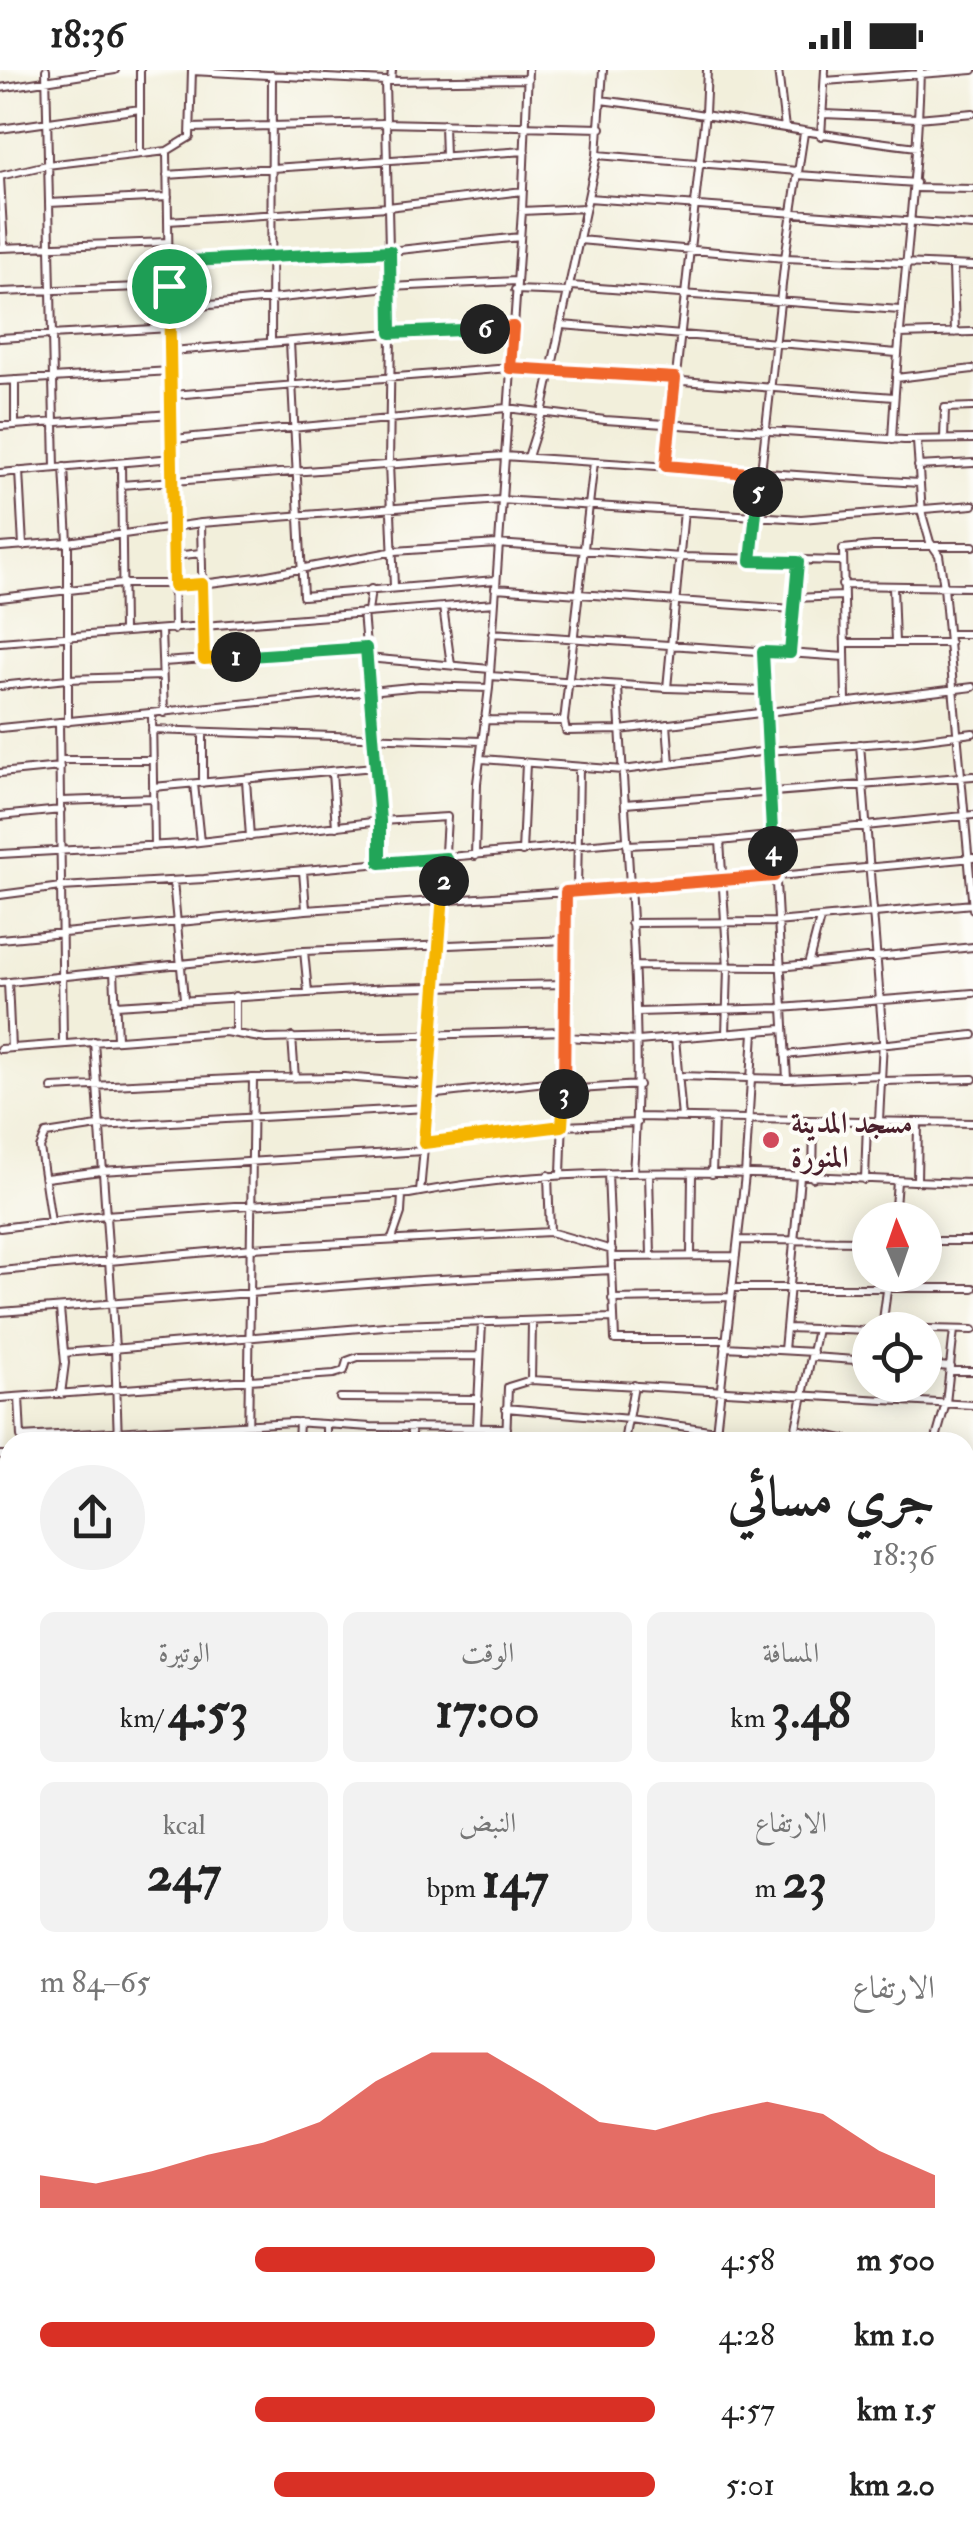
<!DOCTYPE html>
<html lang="ar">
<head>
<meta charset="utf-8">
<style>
	:root { --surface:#fff; --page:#f2f2f2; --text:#222; --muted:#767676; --accent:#d93025 }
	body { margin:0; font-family:"IM FELL Double Pica",Amiri,serif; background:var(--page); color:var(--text); direction:rtl; height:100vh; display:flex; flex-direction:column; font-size:38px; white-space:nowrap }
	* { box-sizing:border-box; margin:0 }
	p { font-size:32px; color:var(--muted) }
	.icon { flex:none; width:55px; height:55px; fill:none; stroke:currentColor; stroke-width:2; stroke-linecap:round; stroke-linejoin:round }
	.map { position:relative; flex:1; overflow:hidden; direction:ltr }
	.side { position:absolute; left:0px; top:1362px; width:975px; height:1112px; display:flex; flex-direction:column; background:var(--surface); border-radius:30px 30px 0 0; box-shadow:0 5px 25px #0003; direction:rtl }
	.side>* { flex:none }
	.needle { width:65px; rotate:358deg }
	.buttons { position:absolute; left:852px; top:1132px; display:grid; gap:20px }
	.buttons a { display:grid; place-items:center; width:90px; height:90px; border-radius:50%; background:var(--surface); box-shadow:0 5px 25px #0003; font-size:50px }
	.pin { position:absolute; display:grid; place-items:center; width:85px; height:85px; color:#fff; margin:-42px; border:5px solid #fff; border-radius:50%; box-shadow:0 2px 10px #0007 }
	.km { position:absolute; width:50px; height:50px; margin:-25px; border-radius:50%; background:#222; color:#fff; font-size:28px; line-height:50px; text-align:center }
	.round { display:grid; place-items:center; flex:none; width:105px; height:105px; border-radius:52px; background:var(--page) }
	.summary { display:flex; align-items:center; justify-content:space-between; height:170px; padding:0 40px }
	h1 { font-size:55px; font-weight:800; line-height:75px }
	.figures { display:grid; grid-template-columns:repeat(3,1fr); gap:15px; height:170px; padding:10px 40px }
	.figures div { display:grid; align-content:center; border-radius:15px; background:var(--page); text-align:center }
	.figures b { font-size:50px; font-weight:800 }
	.figures small { font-size:28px; font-weight:400 }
	.figures p { font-size:28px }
	.chart { height:280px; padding:20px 40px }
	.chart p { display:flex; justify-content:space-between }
	.chart svg { width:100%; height:180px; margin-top:10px; fill:var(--accent); opacity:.7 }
	ul { padding:0 40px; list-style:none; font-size:32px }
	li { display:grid; grid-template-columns:160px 120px 1fr; align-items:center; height:75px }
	li i { height:25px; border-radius:12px; background:var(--accent) }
	.status { display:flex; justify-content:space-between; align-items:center; height:70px; padding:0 50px; background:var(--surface); direction:ltr }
	.status svg { height:28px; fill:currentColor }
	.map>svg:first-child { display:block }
</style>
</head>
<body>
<div class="status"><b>18:36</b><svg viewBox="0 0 49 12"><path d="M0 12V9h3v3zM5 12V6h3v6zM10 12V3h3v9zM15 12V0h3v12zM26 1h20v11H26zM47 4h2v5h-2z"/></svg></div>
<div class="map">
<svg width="973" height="2473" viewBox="0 0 973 2473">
	<rect width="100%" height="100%" fill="#fdfcf7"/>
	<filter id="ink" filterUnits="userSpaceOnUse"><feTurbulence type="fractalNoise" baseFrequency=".01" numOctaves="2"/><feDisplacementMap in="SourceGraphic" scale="20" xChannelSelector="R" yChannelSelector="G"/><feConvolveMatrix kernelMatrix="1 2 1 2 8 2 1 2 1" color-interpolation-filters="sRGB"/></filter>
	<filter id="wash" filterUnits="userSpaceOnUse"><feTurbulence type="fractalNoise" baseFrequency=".0048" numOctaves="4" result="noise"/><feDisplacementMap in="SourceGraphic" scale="40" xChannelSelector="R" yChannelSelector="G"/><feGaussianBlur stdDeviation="2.25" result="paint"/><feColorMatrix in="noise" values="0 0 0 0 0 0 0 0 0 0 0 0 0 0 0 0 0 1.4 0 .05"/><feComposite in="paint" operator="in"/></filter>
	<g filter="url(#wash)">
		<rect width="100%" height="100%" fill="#f2efdb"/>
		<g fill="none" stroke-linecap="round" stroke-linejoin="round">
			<path stroke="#5db6da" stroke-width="2.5" d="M 0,1762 L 10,1764
				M 965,1775 L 973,1775"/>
		</g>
	</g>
	<g filter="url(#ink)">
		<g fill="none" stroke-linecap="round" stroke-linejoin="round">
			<defs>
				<path id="minor" d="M 46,0 L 55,397
					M 392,0 L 391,11 L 385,11 L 391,263 L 389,393 L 394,517
					M 778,0 L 785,58
					M 192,1 L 385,11
					M 391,11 L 528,9
					M 825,11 L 973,0
					M 0,18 L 115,0
					M 601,30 C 707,43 811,65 917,77
					M 824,44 L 918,48 L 973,43
					M 444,54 L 445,87
					M 191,58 L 383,53 L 601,58
					M 0,59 L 140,39
					M 821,66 L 825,0
					M 167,81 L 174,560
					M 140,83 L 140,0
					M 597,85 L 798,101
					M 167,105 L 525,81
					M 798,105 L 916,113
					M 0,106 L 47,95 L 167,81 L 190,67 L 192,0
					M 0,108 L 4,178
					M 916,118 L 973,119
					M 588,128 L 973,156
					M 49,133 L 168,127
					M 522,141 L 585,138
					M 168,151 L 388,137 L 523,121
					M 579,170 L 785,188 L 973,196
					M 0,178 L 168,172
					M 169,192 L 390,181 L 520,167
					M 953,197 L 955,263
					M 571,216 L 900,240
					M 515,220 L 569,222
					M 0,222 L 169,216
					M 170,239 L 390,217 L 516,211
					M 562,255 L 897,283
					M 899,264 L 973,262
					M 0,268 L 170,258
					M 290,272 L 303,526 L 495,510
					M 271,273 L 272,5
					M 171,281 L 391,263 L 513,257
					M 896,308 L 973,299
					M 0,311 L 171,301
					M 172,325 L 510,298 L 894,327
					M 15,355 L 15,310
					M 0,356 L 172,344
					M 173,369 L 507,338 L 605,350 L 904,370 L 973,369
					M 944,369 L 945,338 L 973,337
					M 892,370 C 898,246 917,124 920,0
					M 917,371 L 922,444 L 930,472 L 939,485 L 944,517 L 973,839
					M 528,387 L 542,343 L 597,85 L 603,0
					M 594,392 L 564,651 L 566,661 L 620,660 L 973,617
					M 121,393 L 123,561
					M 918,396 L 973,393
					M 64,397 L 68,472 L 68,652
					M 666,397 L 705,43 L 707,0
					M 19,401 L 23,476
					M 0,403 L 173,388
					M 121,415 L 503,386 L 919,413
					M 201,453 L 204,589
					M 0,477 L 68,472 L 201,453 L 500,430 L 801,449 L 973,435
					M 174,486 L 201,483
					M 751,491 L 785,188 L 804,63
					M 842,515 L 973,517
					M 893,516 L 895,573
					M 495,518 L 793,539
					M 0,528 L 121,514 L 202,514 L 257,507 L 395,481 L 497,474 L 681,487 L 841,491
					M 794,528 L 842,526
					M 443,537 L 451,595
					M 363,542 L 381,751 L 379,793
					M 368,542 L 371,519
					M 161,560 L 164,643
					M 492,563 L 845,587
					M 949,564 L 973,564
					M 0,572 L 494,533
					M 845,573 L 950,573
					M 763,581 L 787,1009
					M 790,583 L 798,492
					M 367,588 L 490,599
					M 163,592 L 366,578
					M 490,606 L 667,618 L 764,621
					M 618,615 C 625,778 645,941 633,1103
					M 0,616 L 67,609 L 162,606
					M 667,618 L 684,441
					M 846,631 L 843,479 L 873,476 L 973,476
					M 152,644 L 154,776
					M 484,650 L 564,651
					M 59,652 L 63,973
					M 667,654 L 670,694
					M 0,658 L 420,616 L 489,618
					M 152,660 L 482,671
					M 860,674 L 883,970 L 879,1051
					M 482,689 L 623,700 L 767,681 L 909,671 L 973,663
					M 60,690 L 152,690
					M 0,703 L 60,697
					M 332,703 L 336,757
					M 246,710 L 250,767
					M 203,713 L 203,662
					M 194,714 L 200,772
					M 153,717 L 374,697
					M 61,731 L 153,728
					M 625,734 L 973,706
					M 0,746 L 61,740
					M 720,771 L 728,898 L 726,964
					M 627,775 L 720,771 L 973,745
					M 522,782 L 526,693
					M 0,784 L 182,774 L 381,751 L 447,747 L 436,943 L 420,1122
					M 475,786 L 477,713 L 489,618 L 522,141 L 528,0
					M 303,801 L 306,839
					M 173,811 L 184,929
					M 577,821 L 579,697
					M 0,825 L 61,817 L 204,809 L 627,771
					M 631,853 L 776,852 L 973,834
					M 0,869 L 306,840 L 724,811 L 973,788
					M 304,881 L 308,922
					M 808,895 L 820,849
					M 634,896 L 779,897 L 973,877
					M 114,901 L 117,969
					M 8,912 L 11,978
					M 0,913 L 304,881 L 566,870
					M 235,926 L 235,963
					M 116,935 L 387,918 L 566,914
					M 637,942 L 781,938 L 973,923
					M 292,967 L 295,1008
					M 566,967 L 638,971 L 782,959
					M 675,968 L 682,1048
					M 94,971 L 115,1278 L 118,1372
					M 0,979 L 225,962 L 266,969 L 566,961
					M 785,985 L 973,965
					M 679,1006 L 787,1009 L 881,1005
					M 253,1008 L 344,1007 L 429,1014
					M 881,1011 L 973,1009
					M 52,1018 L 253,1008 L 248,1372
					M 564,1020 L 639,1015
					M 428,1025 L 564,1010
					M 637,1047 L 973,1053
					M 424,1073 L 563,1056 L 637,1053
					M 608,1103 L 615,1270 L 726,1270
					M 649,1103 L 651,1186
					M 561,1104 L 566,961 L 566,822
					M 712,1104 L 714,1049
					M 548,1105 L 550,1162
					M 46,1108 L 101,1101 L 423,1081
					M 813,1108 L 814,1051
					M 865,1110 L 867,1052
					M 917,1111 L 918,1052
					M 894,1150 L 897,1111
					M 51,1152 L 40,1078 L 46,1064 L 98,1056 L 427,1038
					M 0,1158 L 105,1145 L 409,1124 C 594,1088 785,1107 973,1113
					M 392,1169 L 401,1143 L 402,1125
					M 738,1170 L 870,1171
					M 925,1171 L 973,1171
					M 691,1185 L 692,1104
					M 612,1187 L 736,1186
					M 0,1201 L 252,1178 L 550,1162 L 612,1180
					M 732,1218 L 973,1218
					M 612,1229 L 731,1227
					M 60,1239 L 65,1293 L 61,1324
					M 0,1242 L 421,1210 L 612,1200
					M 787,1258 L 870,1261
					M 882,1258 L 889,1205
					M 883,1258 L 973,1260
					M 725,1277 L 813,1282
					M 784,1280 L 800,1107
					M 64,1283 L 396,1255 L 612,1248
					M 812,1287 L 870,1291
					M 925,1295 L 951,1297
					M 950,1301 L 973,1301
					M 531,1310 L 532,1253
					M 19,1327 L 21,1367 L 293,1352 L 371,1357 L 507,1358
					M 0,1328 L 334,1304 L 344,1301 L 347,1291 L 358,1287 L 480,1286
					M 340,1328 L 479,1329
					M 506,1338 L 629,1349 L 746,1365 L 749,1372
					M 477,1356 L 482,1253
					M 411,1357 L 411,1372
					M 796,1359 L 858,1372
					M 716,1362 L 745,1105 L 754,962
					M 298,1372 L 299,1352
					M 326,1372 L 326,1355
					M 506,1372 L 508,1317 L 531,1310 L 973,1335
					M 624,1372 L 634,1315
					M 793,1372 L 817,1259
					M 935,1372 L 946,1333 L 954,1260
					M 0,1385 L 10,1385
					M 965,1396 L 973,1398
					M 0,1435 L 10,1436
					M 965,1444 L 973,1446
					M 965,1485 L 973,1487
					M 965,1526 L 973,1528
					M 0,1538 L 10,1538
					M 967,1572 L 973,1545
					M 0,1582 L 10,1582
					M 965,1628 L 973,1630
					M 965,1672 L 973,1674
					M 965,1827 L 973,1827
					M 965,1859 L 973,1860
					M 965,1902 L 973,1904
					M 0,1951 L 10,1951
					M 0,2008 L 10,2008
					M 0,2057 L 10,2057
					M 0,2113 L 10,2113
					M 0,2168 L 10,2168
					M 0,2218 L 10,2218
					M 965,2255 L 967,2245 L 973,2239
					M 0,2261 L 10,2261
					M 0,2308 L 10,2308
					M 0,2345 L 10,2345
					M 0,2399 L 10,2399
					M 965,2414 L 973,2420
					M 0,2428 L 10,2428
					M 99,2465 L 99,2473
					M 156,2465 L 156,2473
					M 828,2465 L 887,2473
					M 213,2473 L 213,2465
					M 296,2473 L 297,2465
					M 431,2473 L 432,2465
					M 528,2473 L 529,2465"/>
				<path id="tertiary" d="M 965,2459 L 973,2453
					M 945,2473 L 957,2465"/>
			</defs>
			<use href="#minor" stroke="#633e45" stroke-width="10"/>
			<use href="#tertiary" stroke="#633e45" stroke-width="11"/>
			<use href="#minor" stroke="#fff" stroke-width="6"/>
			<use href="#tertiary" stroke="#fff" stroke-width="8"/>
		</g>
	</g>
	<g fill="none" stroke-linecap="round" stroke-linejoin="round" filter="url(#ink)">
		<defs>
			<path id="split-1" d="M 169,216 L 174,516 L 202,514 L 204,589 L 236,587"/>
			<path id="split-2" d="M 236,587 L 366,578 L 380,751 L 380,793 L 446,788 L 444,811"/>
			<path id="split-3" d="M 444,811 L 424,1073 L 562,1056 L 564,1024"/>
			<path id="split-4" d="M 564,1024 L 566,822 L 774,806 L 773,781"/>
			<path id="split-5" d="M 758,422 L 751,491 L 798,492 L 790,583 L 763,582 L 773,781"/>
			<path id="split-6" d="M 485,259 L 513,257 L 510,298 L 675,308 L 666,396 L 760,404 L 758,422"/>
			<path id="split-7" d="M 169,216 L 169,192 L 390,181 L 391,263 L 485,259"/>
		</defs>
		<use href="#split-1" stroke="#fff" stroke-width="20"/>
		<use href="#split-2" stroke="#fff" stroke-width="20"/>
		<use href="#split-3" stroke="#fff" stroke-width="20"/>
		<use href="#split-4" stroke="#fff" stroke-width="20"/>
		<use href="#split-5" stroke="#fff" stroke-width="20"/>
		<use href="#split-6" stroke="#fff" stroke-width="20"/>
		<use href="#split-7" stroke="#fff" stroke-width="20"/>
		<use href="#split-1" stroke="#f5b400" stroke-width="12"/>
		<use href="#split-2" stroke="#22a559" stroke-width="12"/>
		<use href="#split-3" stroke="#f5b400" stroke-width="12"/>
		<use href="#split-4" stroke="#f0652b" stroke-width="12"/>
		<use href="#split-5" stroke="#22a559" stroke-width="12"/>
		<use href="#split-6" stroke="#f0652b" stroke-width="12"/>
		<use href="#split-7" stroke="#22a559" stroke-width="12"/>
	</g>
	<circle fill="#d1495b" stroke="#fdfcf7" stroke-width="4" cx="771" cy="1070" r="10"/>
	<g text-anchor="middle" stroke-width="8" stroke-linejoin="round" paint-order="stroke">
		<g font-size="30" font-weight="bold" fill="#4a1f2b" stroke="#fdfcf7" text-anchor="start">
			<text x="791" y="1063">مسجد المدينة<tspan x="791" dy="34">المنورة</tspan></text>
		</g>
	</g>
</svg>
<div class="buttons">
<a><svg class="needle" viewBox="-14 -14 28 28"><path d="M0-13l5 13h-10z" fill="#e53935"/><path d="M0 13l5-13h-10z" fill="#767676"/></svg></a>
<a><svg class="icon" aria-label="locate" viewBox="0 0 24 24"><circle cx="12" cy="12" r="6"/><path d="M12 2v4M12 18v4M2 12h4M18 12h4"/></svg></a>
</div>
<div class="pin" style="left:169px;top:216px;background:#1e9e55"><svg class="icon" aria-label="arrive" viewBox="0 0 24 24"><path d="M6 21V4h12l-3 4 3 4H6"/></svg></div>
<b class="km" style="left:236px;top:587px">1</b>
<b class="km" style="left:444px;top:811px">2</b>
<b class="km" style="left:564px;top:1024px">3</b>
<b class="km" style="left:773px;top:781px">4</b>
<b class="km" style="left:758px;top:422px">5</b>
<b class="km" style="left:485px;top:259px">6</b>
<section class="side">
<div class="summary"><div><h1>جري مسائي</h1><p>18:36</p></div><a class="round"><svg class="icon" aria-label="share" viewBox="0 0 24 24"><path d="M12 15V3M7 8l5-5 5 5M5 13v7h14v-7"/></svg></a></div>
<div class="figures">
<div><p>المسافة</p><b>3.48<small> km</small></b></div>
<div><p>الوقت</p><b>17:00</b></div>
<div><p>الوتيرة</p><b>4:53<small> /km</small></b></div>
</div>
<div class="figures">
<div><p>الارتفاع</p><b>23<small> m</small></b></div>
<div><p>النبض</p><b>147<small> bpm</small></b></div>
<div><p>kcal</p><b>247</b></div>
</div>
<div class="chart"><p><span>الارتفاع</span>65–84 m</p>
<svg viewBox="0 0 160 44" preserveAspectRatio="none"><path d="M0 44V36L10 38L20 35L30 31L40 28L50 23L60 13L70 6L80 6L90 14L100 23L110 25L120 21L130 18L140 21L150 30L160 36V44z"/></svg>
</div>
<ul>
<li><b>500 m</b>4:58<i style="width:65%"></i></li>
<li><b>1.0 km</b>4:28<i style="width:100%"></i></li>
<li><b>1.5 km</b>4:57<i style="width:65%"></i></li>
<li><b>2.0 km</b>5:01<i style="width:62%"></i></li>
</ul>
</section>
</div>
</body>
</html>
